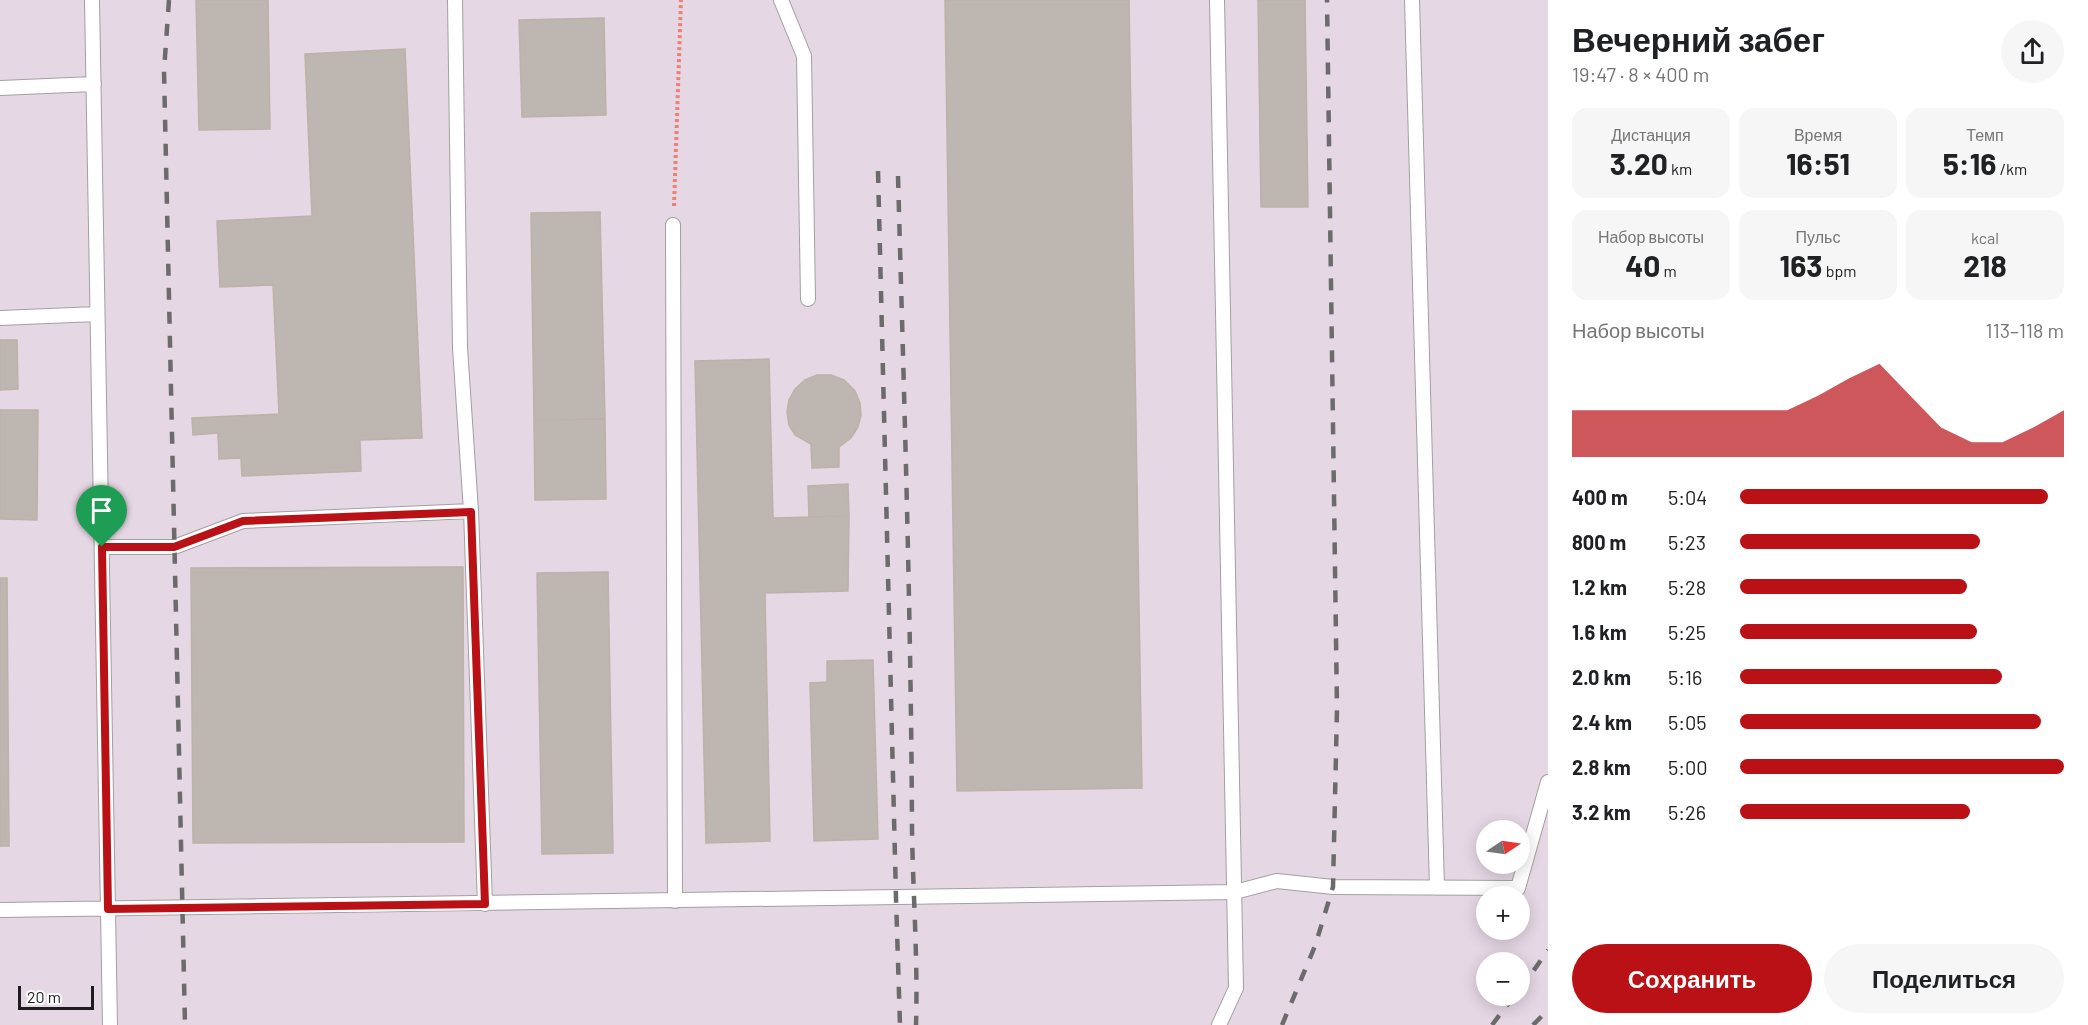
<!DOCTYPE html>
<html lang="ru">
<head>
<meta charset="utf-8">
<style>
	:root { --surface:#fff; --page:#f6f6f6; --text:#202124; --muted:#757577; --accent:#b91115 }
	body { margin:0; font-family:Barlow,sans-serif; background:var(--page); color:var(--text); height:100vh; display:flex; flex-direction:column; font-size:22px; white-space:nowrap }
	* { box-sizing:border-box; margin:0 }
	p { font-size:20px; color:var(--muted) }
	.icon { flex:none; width:33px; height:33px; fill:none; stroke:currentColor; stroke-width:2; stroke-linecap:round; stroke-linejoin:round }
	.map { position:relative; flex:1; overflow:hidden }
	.drawer { display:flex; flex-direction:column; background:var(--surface); width:540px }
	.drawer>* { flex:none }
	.needle { width:39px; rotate:77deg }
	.buttons { position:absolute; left:1476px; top:820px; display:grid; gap:12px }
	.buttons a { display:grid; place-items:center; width:54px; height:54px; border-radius:50%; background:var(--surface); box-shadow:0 3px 15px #0003; font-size:30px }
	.scale { position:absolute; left:18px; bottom:15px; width:76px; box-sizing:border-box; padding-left:6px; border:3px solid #1d1d1d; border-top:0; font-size:16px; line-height:21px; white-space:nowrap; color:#1d1d1d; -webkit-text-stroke:4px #fff; paint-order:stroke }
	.pin { position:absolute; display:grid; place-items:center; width:51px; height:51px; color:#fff; margin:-62px -26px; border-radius:50% 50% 50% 0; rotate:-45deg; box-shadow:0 0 6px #0007 }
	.pin .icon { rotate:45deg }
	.round { display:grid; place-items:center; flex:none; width:63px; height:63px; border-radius:32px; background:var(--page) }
	.summary { display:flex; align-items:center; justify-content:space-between; height:102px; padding:0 24px }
	h1 { font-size:33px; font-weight:700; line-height:45px }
	.metrics { display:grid; grid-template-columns:repeat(3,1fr); gap:9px; height:102px; padding:6px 24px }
	.metrics div { display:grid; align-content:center; border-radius:15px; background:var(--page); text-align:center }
	.metrics b { font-size:30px; font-weight:700 }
	.metrics small { font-size:16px; font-weight:400 }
	.metrics p { font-size:16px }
	.chart { height:168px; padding:12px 24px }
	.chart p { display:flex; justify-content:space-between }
	.chart svg { width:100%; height:108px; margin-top:6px; fill:var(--accent); opacity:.7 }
	.cta { display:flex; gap:12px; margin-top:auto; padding:12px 24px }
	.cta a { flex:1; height:69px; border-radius:36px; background:var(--accent); color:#fff; font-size:24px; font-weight:700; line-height:69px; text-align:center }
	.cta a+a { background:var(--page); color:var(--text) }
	ul { padding:0 24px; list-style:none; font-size:20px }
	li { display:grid; grid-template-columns:96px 72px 1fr; align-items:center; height:45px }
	li i { height:15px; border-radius:8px; background:var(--accent) }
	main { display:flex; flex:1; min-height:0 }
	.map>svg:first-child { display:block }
</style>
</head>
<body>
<main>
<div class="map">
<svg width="1548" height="1025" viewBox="0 0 1548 1025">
	<rect width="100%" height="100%" fill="#eeeae4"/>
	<path fill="#e6d7e4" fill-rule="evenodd" d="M 0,0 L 1548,0 L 1548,1025 L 0,1025 ZM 1486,831 L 1520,831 L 1520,864 L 1486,864 ZM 1486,897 L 1520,897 L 1520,930 L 1486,930 ZM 1486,963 L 1520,963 L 1520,996 L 1486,996 Z"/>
	<path fill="#beb6b1" stroke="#beb1a8" stroke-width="1.5" d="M 196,0 L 268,0 L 270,129 L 199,130 Z
		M 945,0 L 1129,0 L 1142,788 L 957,791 Z
		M 1258,0 L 1305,0 L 1308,207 L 1261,207 Z
		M 604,18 L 606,115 L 522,117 L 519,20 Z
		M 405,49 L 422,438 L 360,440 L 361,471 L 242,476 L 241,458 L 219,459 L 218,433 L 193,435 L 192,418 L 279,414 L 273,285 L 220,287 L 217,221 L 312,216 L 305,54 Z
		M 600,212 L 605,419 L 534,420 L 531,213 Z
		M 0,340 L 17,340 L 18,389 L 0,390 Z
		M 769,359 L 773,518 L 849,516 L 848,591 L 765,593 L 770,841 L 706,843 L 695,361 Z
		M 817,375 L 831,375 L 844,380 L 855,391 L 860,403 L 861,415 L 858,427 L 851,438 L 839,447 L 839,467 L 812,468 L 811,444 L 795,435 L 789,425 L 787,412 L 789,400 L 795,389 L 805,380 Z
		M 0,410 L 38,410 L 37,520 L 0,519 Z
		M 605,419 L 606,499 L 535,500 L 534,420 Z
		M 848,484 L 849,516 L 809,517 L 808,486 Z
		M 463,567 L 464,842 L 193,843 L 191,568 Z
		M 608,572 L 613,853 L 542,854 L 537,573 Z
		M 0,578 L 7,578 L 9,846 L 0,846 Z
		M 873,660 L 878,839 L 814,841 L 810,683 L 827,682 L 827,661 Z"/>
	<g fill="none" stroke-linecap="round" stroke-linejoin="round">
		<defs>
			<path id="service" d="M 92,0 L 110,1025
				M 455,0 L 460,348 L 471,511
				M 781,0 L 804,56 L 808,299
				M 1217,0 L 1236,988 L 1219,1025
				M 1412,0 L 1437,888
				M 0,88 L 94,84
				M 673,225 L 675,901
				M 0,318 L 97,314
				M 102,547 L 174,547 L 243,521 L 471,511 L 485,904
				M 0,910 L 1235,892 L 1277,881 L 1333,887 L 1518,888 L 1548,782"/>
		</defs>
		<use href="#service" stroke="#a1a1a1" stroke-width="16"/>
		<path stroke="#ed7f75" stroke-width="4" stroke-dasharray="3 3" stroke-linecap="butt" d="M 674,206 L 681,0"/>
		<use href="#service" stroke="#fff" stroke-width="14"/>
		<path stroke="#6b6b6b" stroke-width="4.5" stroke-dasharray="12 12" stroke-linecap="butt" d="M 169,0 L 164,71 L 185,1025
			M 878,171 L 896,898 L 900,1025
			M 898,176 C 904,394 911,612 912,830 C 913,895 918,960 916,1025
			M 1520,990 L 1548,950
			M 1282,1025 L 1315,946 L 1333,887 L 1337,709 L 1327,0
			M 1492,1025 L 1514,996
			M 1533,1025 L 1548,1010"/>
	</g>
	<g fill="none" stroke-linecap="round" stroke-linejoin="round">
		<defs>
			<path id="route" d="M 471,512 L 485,904 L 108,909 L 102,547 L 174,547 L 243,521 Z"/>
		</defs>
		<use href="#route" stroke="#fff" stroke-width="12"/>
		<use href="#route" stroke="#b91115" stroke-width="8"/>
	</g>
</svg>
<div class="buttons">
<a><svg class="needle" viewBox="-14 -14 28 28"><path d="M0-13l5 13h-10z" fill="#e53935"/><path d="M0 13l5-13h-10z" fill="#757577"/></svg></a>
<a>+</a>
<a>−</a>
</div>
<div class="scale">20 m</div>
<div class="pin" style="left:102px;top:547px;background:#1e9e55"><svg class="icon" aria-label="arrive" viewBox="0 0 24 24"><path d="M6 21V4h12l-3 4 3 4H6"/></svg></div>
</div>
<section class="drawer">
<div class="summary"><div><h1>Вечерний забег</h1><p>19:47 · 8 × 400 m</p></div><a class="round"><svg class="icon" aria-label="share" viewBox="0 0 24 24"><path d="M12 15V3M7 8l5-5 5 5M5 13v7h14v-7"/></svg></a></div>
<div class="metrics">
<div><p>Дистанция</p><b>3.20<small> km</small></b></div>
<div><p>Время</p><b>16:51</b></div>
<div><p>Темп</p><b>5:16<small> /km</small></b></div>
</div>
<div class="metrics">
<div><p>Набор высоты</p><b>40<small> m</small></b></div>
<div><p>Пульс</p><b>163<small> bpm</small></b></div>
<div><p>kcal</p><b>218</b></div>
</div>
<div class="chart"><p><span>Набор высоты</span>113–118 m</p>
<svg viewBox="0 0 160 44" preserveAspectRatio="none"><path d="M0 44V25L10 25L20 25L30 25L40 25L50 25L60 25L70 25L80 19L90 12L100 6L110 19L120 32L130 38L140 38L150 32L160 25V44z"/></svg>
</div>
<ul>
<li><b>400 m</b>5:04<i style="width:95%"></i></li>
<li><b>800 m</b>5:23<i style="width:74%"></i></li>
<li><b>1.2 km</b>5:28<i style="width:70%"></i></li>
<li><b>1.6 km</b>5:25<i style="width:73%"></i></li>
<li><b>2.0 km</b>5:16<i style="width:81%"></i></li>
<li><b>2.4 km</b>5:05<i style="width:93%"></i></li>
<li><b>2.8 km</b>5:00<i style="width:100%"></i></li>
<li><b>3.2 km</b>5:26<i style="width:71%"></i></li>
</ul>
<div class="cta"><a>Сохранить</a><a>Поделиться</a></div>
</section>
</main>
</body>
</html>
